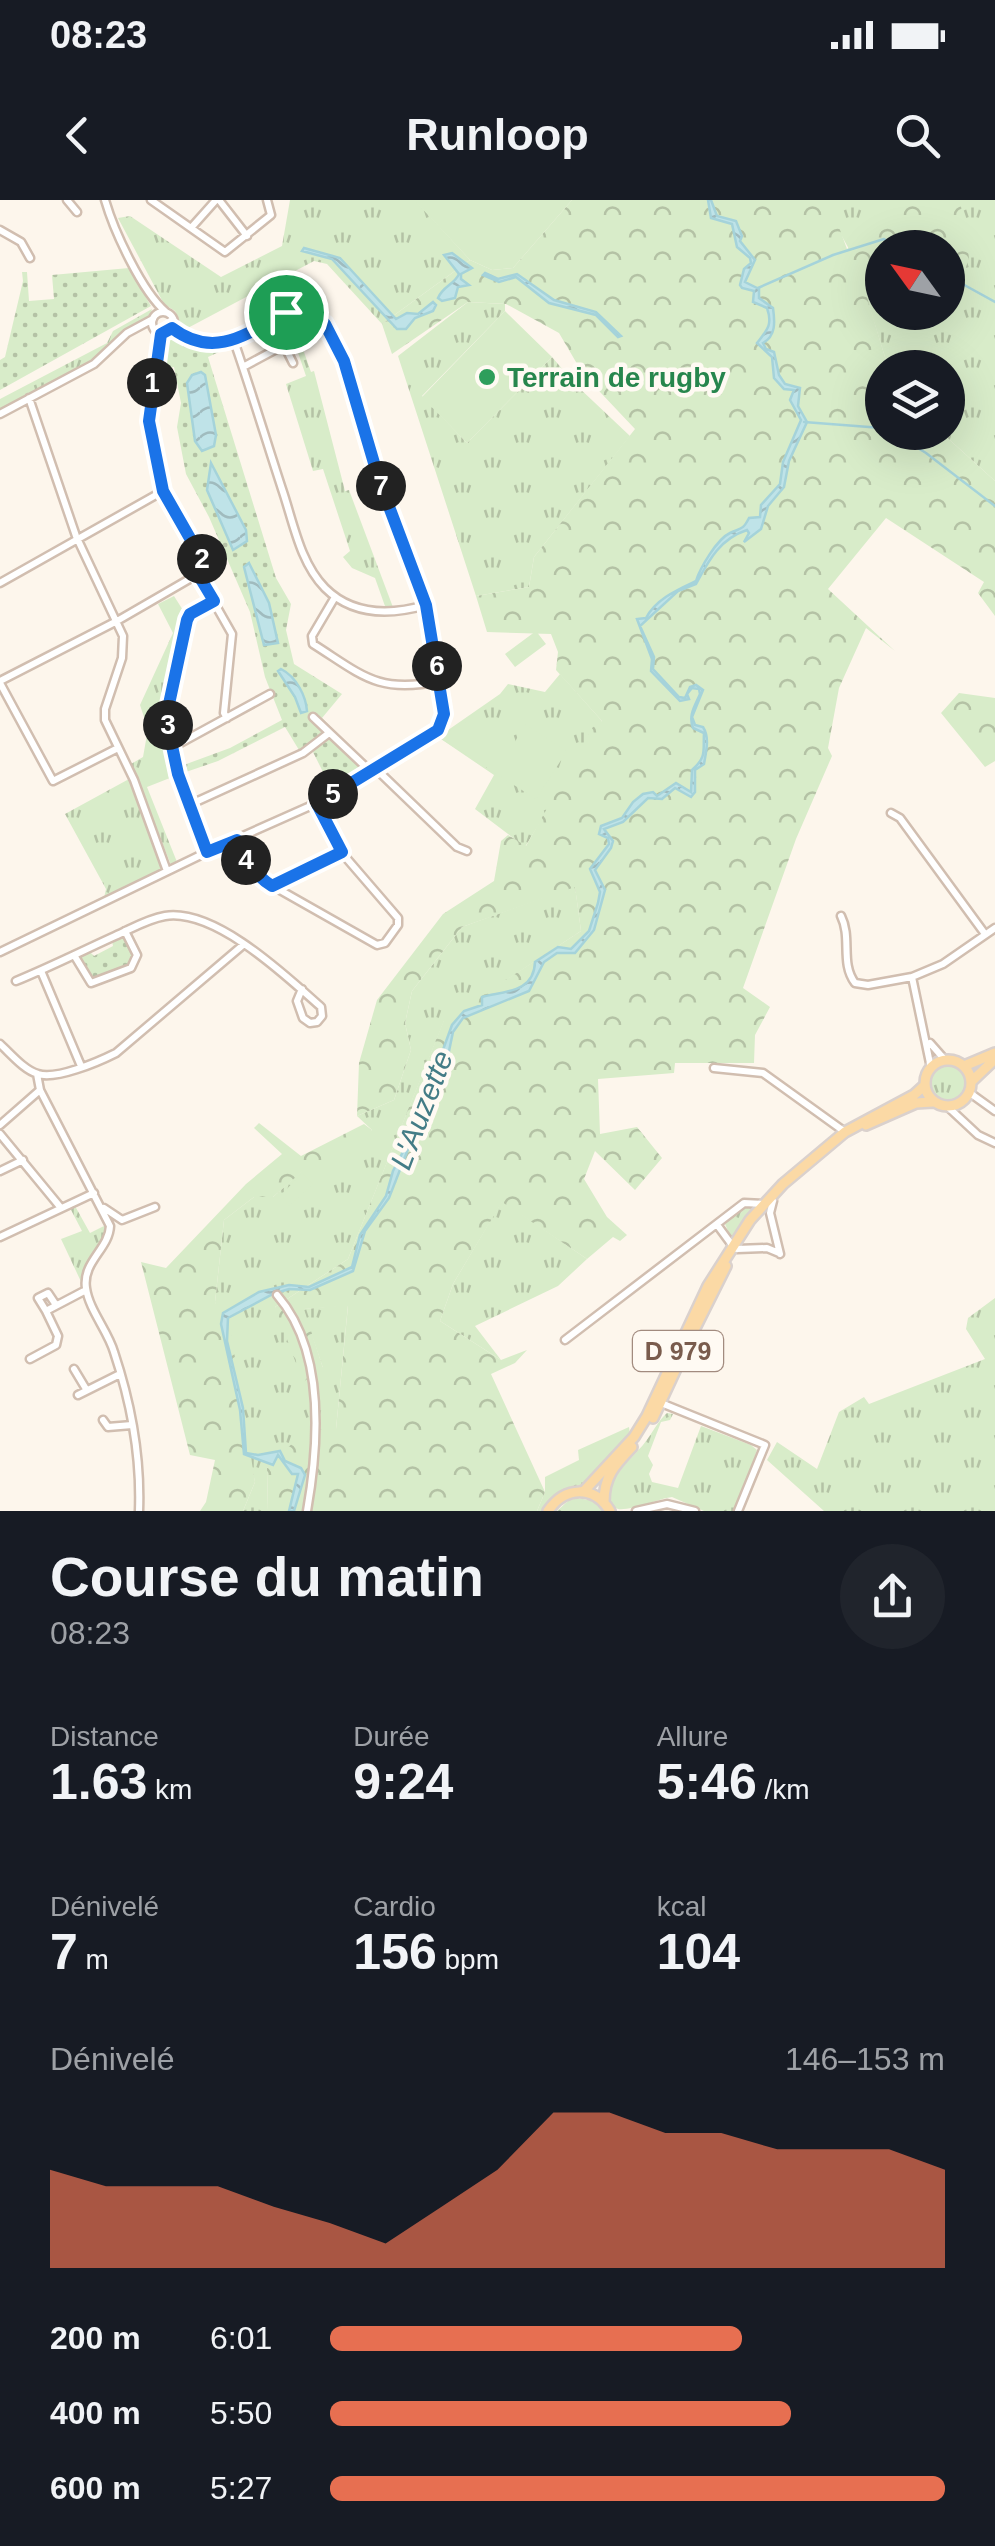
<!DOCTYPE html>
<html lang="fr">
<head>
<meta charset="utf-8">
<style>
	:root { --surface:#171b24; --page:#20242c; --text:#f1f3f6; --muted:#9ea1a6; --accent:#e76f51 }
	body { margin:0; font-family:Helvetica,sans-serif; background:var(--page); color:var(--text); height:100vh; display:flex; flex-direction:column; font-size:38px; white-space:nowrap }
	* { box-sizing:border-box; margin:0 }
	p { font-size:32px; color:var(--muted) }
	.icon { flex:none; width:55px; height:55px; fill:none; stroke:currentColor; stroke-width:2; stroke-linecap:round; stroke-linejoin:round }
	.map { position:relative; height:1311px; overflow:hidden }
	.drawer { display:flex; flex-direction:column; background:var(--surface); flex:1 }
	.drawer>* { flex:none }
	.needle { width:65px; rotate:303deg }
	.controls { position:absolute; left:865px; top:30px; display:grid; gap:20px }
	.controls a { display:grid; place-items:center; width:100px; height:100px; border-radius:50%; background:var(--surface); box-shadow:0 10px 40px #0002; font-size:50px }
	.pin { position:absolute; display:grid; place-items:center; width:85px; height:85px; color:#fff; margin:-42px; border:5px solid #fff; border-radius:50%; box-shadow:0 2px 10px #0007 }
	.km { position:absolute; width:50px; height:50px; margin:-25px; border-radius:50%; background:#222; color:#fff; font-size:28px; line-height:50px; text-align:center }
	.round { display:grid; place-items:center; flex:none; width:105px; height:105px; border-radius:52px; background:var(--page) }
	.summary { display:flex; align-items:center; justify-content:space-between; height:170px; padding:0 50px }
	h1 { font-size:55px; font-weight:700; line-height:75px }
	.stats { display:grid; grid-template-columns:repeat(3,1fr); gap:15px; height:170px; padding:10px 50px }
	.stats div { display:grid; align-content:center }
	.stats b { font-size:50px; font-weight:700 }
	.stats small { font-size:28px; font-weight:400 }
	.stats p { font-size:28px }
	.chart { height:280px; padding:20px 50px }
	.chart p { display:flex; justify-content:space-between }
	.chart svg { width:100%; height:180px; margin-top:10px; fill:var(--accent); opacity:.7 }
	ul { padding:0 50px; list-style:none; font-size:32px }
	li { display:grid; grid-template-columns:160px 120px 1fr; align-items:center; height:75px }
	li i { height:25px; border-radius:12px; background:var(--accent) }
	.status { display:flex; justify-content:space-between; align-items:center; height:70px; padding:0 50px; background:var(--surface); direction:ltr }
	.status svg { height:28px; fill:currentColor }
	header { display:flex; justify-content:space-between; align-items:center; height:130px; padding:0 50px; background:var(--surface); font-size:45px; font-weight:700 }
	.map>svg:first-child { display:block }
</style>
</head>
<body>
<div class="status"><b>08:23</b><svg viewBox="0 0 49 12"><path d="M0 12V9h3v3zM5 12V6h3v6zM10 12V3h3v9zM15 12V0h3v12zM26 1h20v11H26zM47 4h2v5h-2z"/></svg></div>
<header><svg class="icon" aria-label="back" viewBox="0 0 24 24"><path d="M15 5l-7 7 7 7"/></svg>Runloop<svg class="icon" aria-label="search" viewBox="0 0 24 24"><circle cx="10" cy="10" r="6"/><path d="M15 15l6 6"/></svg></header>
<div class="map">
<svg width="995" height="1311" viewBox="0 0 995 1311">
	<defs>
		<pattern id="grass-tufts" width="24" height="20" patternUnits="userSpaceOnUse" patternTransform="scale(2.5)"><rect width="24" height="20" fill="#d8ecc9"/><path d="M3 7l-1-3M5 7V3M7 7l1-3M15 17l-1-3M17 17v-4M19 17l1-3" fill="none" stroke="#b4c2a5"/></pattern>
		<pattern id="forest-crowns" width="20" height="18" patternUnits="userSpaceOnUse" patternTransform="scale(2.5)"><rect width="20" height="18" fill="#d8ecc9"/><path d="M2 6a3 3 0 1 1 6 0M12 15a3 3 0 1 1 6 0" fill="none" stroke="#b4c2a5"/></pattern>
		<pattern id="park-dots" width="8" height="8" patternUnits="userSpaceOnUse" patternTransform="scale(2.5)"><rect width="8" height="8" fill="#d8ecc9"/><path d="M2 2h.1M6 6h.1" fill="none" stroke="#b4c2a5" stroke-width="1.8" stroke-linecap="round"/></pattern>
		<pattern id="water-waves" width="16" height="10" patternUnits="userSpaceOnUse" patternTransform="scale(2.5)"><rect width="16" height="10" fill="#bfe3e8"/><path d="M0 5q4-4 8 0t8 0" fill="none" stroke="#a0bbbe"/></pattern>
	</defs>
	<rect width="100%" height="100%" fill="#fdf6ec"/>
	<path fill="url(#grass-tufts)" fill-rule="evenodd" d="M 290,0 L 415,0 L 470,60 L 382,124 L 327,64 L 314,61 L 184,130 L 175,111 L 164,104 L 118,18 L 130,16 L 221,77 L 282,46 Z
		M 822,0 L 995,0 L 995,281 L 942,233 L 948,232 L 948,168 L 888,167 L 855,60 ZM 882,48 L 948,48 L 948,112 L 882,112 Z
		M 468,102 L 505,104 L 505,111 L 422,196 L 467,243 L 552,157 L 576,185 L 630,236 L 534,357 L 529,387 L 476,396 L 398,156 Z
		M 152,109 L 150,116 L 118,137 L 98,158 L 0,210 L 0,199 L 107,143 L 113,131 Z
		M 299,138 L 311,172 L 314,171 L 345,291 L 349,290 L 394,410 L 386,409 L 375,378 L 352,368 L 343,357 L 350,351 L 323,269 L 313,271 L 286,184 L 306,176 L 294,141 Z
		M 174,396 L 186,415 L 164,522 L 175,576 L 147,587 L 177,662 L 171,665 L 131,564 L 143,557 L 148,529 L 140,505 L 173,433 L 158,404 Z
		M 560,474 L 602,521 L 525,647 L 475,609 L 494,575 L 438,537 L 500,494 L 508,484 L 545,492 Z
		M 129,579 L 164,665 L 161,671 L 104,698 L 106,689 L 65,614 Z
		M 575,686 L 581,731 L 444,821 L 348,1059 L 275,1107 L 323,1168 L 303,1109 L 348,1105 L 336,1229 L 267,1268 L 268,1311 L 243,1311 L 255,1282 L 215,1102 L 224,1020 L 254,997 L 273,997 L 305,968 L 372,930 L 357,916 L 394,900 L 411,850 L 405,823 L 412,791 L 462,727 Z
		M930 884a18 18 0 1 1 36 0a18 18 0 1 1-36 0Z
		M 502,1001 L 587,1059 L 558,1086 L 475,1126 L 501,1160 L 440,1121 L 453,1084 Z
		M 753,1005 L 754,1009 L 731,1038 L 725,1024 L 742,1008 Z
		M 75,1006 L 90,1033 L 106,1025 L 107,1035 C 93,1053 84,1065 84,1088 L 61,1039 L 82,1031 L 70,1008 Z
		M 995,1098 L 995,1311 L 824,1311 L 767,1260 L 777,1242 L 817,1269 L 839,1212 L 864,1197 L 869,1204 L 985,1159 L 966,1129 L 968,1118 Z
		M 667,1213 L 673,1214 L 670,1220 L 661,1222 L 648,1256 L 653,1265 L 649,1274 L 652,1282 L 678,1288 L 701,1226 L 751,1245 L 757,1250 L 736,1311 L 704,1311 L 672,1297 C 657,1299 631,1311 618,1309 C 589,1295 634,1256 643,1245 C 652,1234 657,1222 667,1213 Z
		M 629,1227 L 630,1235 L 585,1287 L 557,1294 L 544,1311 L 537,1311 L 545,1292 L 545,1277 L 579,1260 L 578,1250 Z
		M 577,1298 L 594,1301 L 604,1311 L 557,1311 L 569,1300 Z"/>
	<path fill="url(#forest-crowns)" d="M 572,0 L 829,0 L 847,49 L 897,0 L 960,0 L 969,58 L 957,94 L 948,91 L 948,48 L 882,48 L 882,82 L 863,84 L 888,167 L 882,168 L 882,232 L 942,233 L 995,281 L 995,416 L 978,393 L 984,382 L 886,318 L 828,389 L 895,451 L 866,428 L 839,488 L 828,548 L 832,556 L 796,639 L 743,788 L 770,807 L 755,835 L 754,863 L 675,863 L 674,873 L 598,879 L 600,934 L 637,927 L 662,958 L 635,990 L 595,951 L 584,979 L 607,1017 L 627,1035 L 620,1041 L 613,1037 L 587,1059 L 502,1002 L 453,1084 L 440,1121 L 501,1160 L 527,1150 L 515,1163 L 491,1174 L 545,1292 L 537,1311 L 268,1311 L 267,1268 L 306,1230 L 336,1229 L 348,1106 L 304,1109 L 323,1168 L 303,1182 L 275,1107 L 348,1059 L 444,820 L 581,731 L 575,687 L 462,727 L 412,791 L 405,823 L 411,850 L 394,900 L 357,916 L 359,863 L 377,800 L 443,714 L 494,681 L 501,641 L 508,635 L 526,646 L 592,528 L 602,521 L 556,470 L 558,452 L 551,434 L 487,432 L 476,396 L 529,387 L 534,357 L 635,229 L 583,174 L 559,133 L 506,104 L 468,102 L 392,154 L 382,124 L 470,60 L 492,70 L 513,68 Z
		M 959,493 L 995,498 L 995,561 L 985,567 L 941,513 Z
		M 259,923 L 301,956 L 364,924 L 372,930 L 321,975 L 305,969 L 273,997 L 254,997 L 224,1020 L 215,1102 L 231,1133 L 255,1282 L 243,1311 L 200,1311 L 206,1302 L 215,1260 L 190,1255 L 141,1062 L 166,1068 L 246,984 L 282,954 L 254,928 Z"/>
	<path fill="url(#park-dots)" d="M 129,68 L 151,106 L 0,190 L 0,160 L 5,157 L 23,81 L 22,72 L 27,72 L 29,101 L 54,99 L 52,75 Z
		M 170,136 L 208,148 L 232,146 L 208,157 L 276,378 L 291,404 L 286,430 L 294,464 L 342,494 L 322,518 L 371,567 L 332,590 L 313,552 L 299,550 L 285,527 L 218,561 L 183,573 L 181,566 L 230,548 L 282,520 L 265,477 L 250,412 L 209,317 L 186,274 L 177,227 L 181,203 L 174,167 L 157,171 L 162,143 Z
		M 119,738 L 127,740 L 134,756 L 131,764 L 97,780 L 89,779 L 79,757 L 89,751 L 94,756 L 113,746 L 112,741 Z"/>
	<path fill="#d8ecc9" d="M 414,0 L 572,0 L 513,68 L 492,70 L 470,60 Z
		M 505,111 L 552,157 L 467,243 L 422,197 Z
		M 536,431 L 546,444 L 515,467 L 505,454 Z
		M 465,522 L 511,550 L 524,524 L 567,551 L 536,599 L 438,537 Z
		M 302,973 L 313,984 L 289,1006 L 281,995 Z"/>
	<path fill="url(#water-waves)" stroke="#a5d3da" stroke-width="2.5" d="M 708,0 L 711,0 L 717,16 L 736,21 L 742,36 L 740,41 L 755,60 L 745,82 L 759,89 L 759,98 L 773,108 C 775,122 776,136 763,143 L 766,149 L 774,152 L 779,175 L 785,184 L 800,188 L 798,206 L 807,222 L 789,261 L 784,287 L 768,306 L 761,329 L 744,342 L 749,333 L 747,330 C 719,339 708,362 696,384 L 678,391 L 640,426 L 654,457 L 653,469 L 679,497 L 685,498 L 690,487 L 696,485 L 703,490 L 692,517 L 695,525 L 703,527 C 710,538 706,552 704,564 L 695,570 L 695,592 L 691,597 L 675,588 L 662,599 L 648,598 L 623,622 L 604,629 L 613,641 L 611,648 L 595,670 L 605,690 L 594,730 L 575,753 L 557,753 L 544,762 L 529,791 L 463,818 L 453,832 L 444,875 L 431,892 L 423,918 L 419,914 L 428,888 L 438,879 L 440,858 L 452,825 L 464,811 L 482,805 L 482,797 C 504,791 534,793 535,762 L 558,747 L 571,749 L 589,731 L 598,703 L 600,692 L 590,669 L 609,644 L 608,638 L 599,634 L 601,626 L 622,618 L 633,602 L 643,594 L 653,592 L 657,596 L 676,583 L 691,592 L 692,570 C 707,557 703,551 704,533 L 693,528 C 688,515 695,506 700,494 L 699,489 L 692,488 L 687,494 L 689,499 L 680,501 L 651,471 L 652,459 L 637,419 L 646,418 C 656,399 677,390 696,381 C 700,368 717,339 730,333 C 741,328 743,330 749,318 L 760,317 L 761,305 L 780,284 L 783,262 L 801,220 L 790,200 L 794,190 L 784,189 L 774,178 L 772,157 L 757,143 C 767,130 773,125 767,108 L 753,102 L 754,91 L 742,88 L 740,85 L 744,69 L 751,63 L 750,58 L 737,47 L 732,24 L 711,18 Z
		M 304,48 L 340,58 L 396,119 L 407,113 L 418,114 L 433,102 L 436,105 L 433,111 L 415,118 L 406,129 L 397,129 L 332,59 L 302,51 Z
		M 452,53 L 472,68 L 461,74 L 461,79 L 469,85 L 458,87 L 455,98 L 442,101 L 438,98 C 443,86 454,85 459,74 L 444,55 Z
		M 485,73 L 498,79 L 517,74 L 554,100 L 596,112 L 621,136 L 618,137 L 596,115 L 549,103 L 516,77 L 499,82 L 483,75 Z
		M 201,172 L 205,175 L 216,235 L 214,246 L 202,251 L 195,241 L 187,183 L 192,175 Z
		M 211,263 L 246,330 L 247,341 L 233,350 L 207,290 Z
		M 249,363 L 269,403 L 278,443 L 264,445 L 244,367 Z
		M 281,469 C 297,477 306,497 307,511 L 301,513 L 295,497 L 278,471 Z
		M 419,921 L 389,998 L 365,1031 L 353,1071 L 310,1090 L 289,1089 L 273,1094 L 228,1118 L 227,1141 L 243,1208 L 246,1253 L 258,1255 L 280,1251 L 285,1261 L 301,1268 L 305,1275 L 294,1311 L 289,1311 L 298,1274 L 292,1274 L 278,1255 L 273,1265 L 244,1254 L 240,1210 L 221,1124 L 223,1113 L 259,1092 L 289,1085 L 309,1087 L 352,1067 L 360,1035 L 386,996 L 393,971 Z"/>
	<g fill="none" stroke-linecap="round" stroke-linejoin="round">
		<path stroke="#a5d3da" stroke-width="2.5" d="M 948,76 L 995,102
			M 758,88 L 833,55 L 884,39 L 899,48
			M 804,222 L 882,228
			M 892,232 L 926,253 L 995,306"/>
		<defs>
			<path id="minor" d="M 67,0 L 77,12
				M 105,0 C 114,31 142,92 166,112
				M 151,0 L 225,52 L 271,15 L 267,0
				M 219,0 L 247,36
				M 191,28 L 216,0
				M 0,30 L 21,42 L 30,58
				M152 123a11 11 0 1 1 22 0a11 11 0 1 1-22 0Z
				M 234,141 C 251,190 266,240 282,289 C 293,321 300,363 325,388 C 353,416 391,415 426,405
				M 243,167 L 284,145 L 293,163
				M 29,198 L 76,336 L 123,436 L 122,458 L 105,509 L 105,520 L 134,580 L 167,671
				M 0,214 L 94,164 L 127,133 L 153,119
				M 199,376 L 232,434 L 224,513 L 227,518
				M 0,383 L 163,291
				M 335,397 L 312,436 L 313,444 C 362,475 378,494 439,481
				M 0,481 L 117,421 L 205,370 L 203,361 L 163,291 L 149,221 L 161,133
				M 0,483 L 53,581 L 118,548
				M 313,517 L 370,571
				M 173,547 L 270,494
				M 375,568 L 457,647 L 467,651
				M 189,605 L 303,553 L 329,533
				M 891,613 L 900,618 L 985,734
				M 237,640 L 257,677 L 377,745 L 385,743 L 398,725 L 398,718 L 342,653 L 317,603
				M 207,652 L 178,574 L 166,519 L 187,420 L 190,414 L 214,401
				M 272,686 L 342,653
				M 841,716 C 852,738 840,763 855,783 L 868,785 L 912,777
				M 0,752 L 207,652 L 317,603 L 438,530 L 443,519 C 443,482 437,440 426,405 C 413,361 391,320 378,276 C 364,231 357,179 333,138 C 327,126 320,117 306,113 C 262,100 235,174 172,129
				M 74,755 L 91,783 L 131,768 L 137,755 L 125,731
				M 41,771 L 81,866
				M 16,781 C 50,767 82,751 115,736 C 131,729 147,719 165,716 C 215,708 286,776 321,807 L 322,816 L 317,822 L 310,823 L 303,818 L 297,801 L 302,789
				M 930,843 L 945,860
				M 0,844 C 11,854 24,870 38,874 C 56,880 98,862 116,853 L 243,745
				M 714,868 L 763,873 L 845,932
				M 931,868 L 912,777 L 943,764 L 995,728
				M 37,874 L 40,890 L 110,1026 C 109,1049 82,1062 86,1088 C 89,1110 108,1131 114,1152 C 131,1203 141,1258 139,1311
				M 970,893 L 995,911
				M 948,907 L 978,935 L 995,943
				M 0,925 L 40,890
				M 0,934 L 61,1008
				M 0,971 L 23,960
				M 773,1001 L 770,1013 L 780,1054
				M 104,1008 L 122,1020 L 155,1007
				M 718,1026 L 732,1045
				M 0,1037 L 94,993
				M 737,1049 L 767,1048 L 779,1053
				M 277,1095 C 325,1150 319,1243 307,1311
				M 46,1111 L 38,1098 L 48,1093 L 56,1105
				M 565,1140 L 744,1003 L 764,1004
				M 30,1159 L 56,1145 L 58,1136 L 46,1111 L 86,1090
				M 74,1169 L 86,1189
				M 78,1195 L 120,1174
				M 661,1203 L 765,1245 L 738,1311
				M 103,1220 L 108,1227 L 132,1225
				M 636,1311 L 667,1304 L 695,1311"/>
			<path id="major" d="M925 883a23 23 0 1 1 46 0a23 23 0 1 1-46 0Z
				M 964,866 L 995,853
				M 972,881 L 995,859
				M 866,925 L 916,903 L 933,902
				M 693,1132 L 726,1066
				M 653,1218 L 680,1160
				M 584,1291 L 634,1237 L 647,1216 L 708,1086 L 750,1020 L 783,984 L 845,932 L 914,895 L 925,885
				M 604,1302 C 604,1276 615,1265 632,1247
				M 548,1311 C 565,1286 594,1285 610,1311"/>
		</defs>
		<use href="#minor" stroke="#d1beb0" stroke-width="11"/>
		<use href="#major" stroke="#dad1cd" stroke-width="14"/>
		<use href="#minor" stroke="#fff" stroke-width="6"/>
		<use href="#major" stroke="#fbd9a5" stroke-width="9"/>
	</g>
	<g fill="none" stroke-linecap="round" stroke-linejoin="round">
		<defs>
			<path id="route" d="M 296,110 L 316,117 L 325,124 L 344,161 L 379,280 L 426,405 L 444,514 L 438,530 L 317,604 L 342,652 L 272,686 C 253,674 246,660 237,640 L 207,652 L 178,574 L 166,518 L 187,420 L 190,414 L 214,401 L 199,376 L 204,370 L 203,361 L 163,291 L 149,221 L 161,134 L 172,128 C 214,160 247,134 286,112 Z"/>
		</defs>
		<use href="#route" stroke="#fff" stroke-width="20"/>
		<use href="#route" stroke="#1a73e8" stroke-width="12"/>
	</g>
	<circle fill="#2e9e5b" stroke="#fffaf3" stroke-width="4" cx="487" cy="177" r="10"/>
	<g text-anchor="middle" stroke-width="9" stroke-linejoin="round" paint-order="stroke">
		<rect fill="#fffaf3" stroke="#a28b7f" stroke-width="2.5" x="633" y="1131" width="90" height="40" rx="8"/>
		<g font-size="25" font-weight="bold" fill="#7a5c4d">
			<text x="678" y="1160">D 979</text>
		</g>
		<g font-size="28" font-weight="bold" fill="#27864d" stroke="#fffaf3" text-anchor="start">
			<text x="507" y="187">Terrain de rugby</text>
		</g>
		<g font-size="30" font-style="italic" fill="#437c86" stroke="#fffaf3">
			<text transform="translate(422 910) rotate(-69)" y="10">L'Auzette</text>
		</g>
	</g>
</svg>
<div class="controls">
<a><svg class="needle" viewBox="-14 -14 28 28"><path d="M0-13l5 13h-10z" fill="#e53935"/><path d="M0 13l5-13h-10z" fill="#9ea1a6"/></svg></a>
<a><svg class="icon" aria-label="layers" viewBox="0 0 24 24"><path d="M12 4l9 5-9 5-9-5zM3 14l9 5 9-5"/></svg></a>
</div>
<div class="pin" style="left:286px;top:112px;background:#1e9e55"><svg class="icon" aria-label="arrive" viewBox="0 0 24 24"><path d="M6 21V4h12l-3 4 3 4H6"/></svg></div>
<b class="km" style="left:152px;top:183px">1</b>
<b class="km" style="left:202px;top:359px">2</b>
<b class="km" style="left:168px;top:525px">3</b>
<b class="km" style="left:246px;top:660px">4</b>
<b class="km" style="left:333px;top:594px">5</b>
<b class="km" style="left:437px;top:466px">6</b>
<b class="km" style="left:381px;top:286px">7</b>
</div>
<section class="drawer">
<div class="summary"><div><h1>Course du matin</h1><p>08:23</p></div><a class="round"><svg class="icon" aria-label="share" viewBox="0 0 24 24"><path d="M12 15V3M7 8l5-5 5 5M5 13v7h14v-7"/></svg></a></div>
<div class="stats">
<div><p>Distance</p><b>1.63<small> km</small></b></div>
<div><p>Durée</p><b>9:24</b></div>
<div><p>Allure</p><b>5:46<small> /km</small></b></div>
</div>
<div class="stats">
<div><p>Dénivelé</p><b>7<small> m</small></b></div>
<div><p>Cardio</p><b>156<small> bpm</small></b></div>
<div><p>kcal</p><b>104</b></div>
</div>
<div class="chart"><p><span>Dénivelé</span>146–153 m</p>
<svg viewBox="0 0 160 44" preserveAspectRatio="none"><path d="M0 44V20L10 24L20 24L30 24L40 29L50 33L60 38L70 29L80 20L90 6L100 6L110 11L120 11L130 15L140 15L150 15L160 20V44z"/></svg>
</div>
<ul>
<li><b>200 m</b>6:01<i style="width:67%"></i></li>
<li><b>400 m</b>5:50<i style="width:75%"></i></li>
<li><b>600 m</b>5:27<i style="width:100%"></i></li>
</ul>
</section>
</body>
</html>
